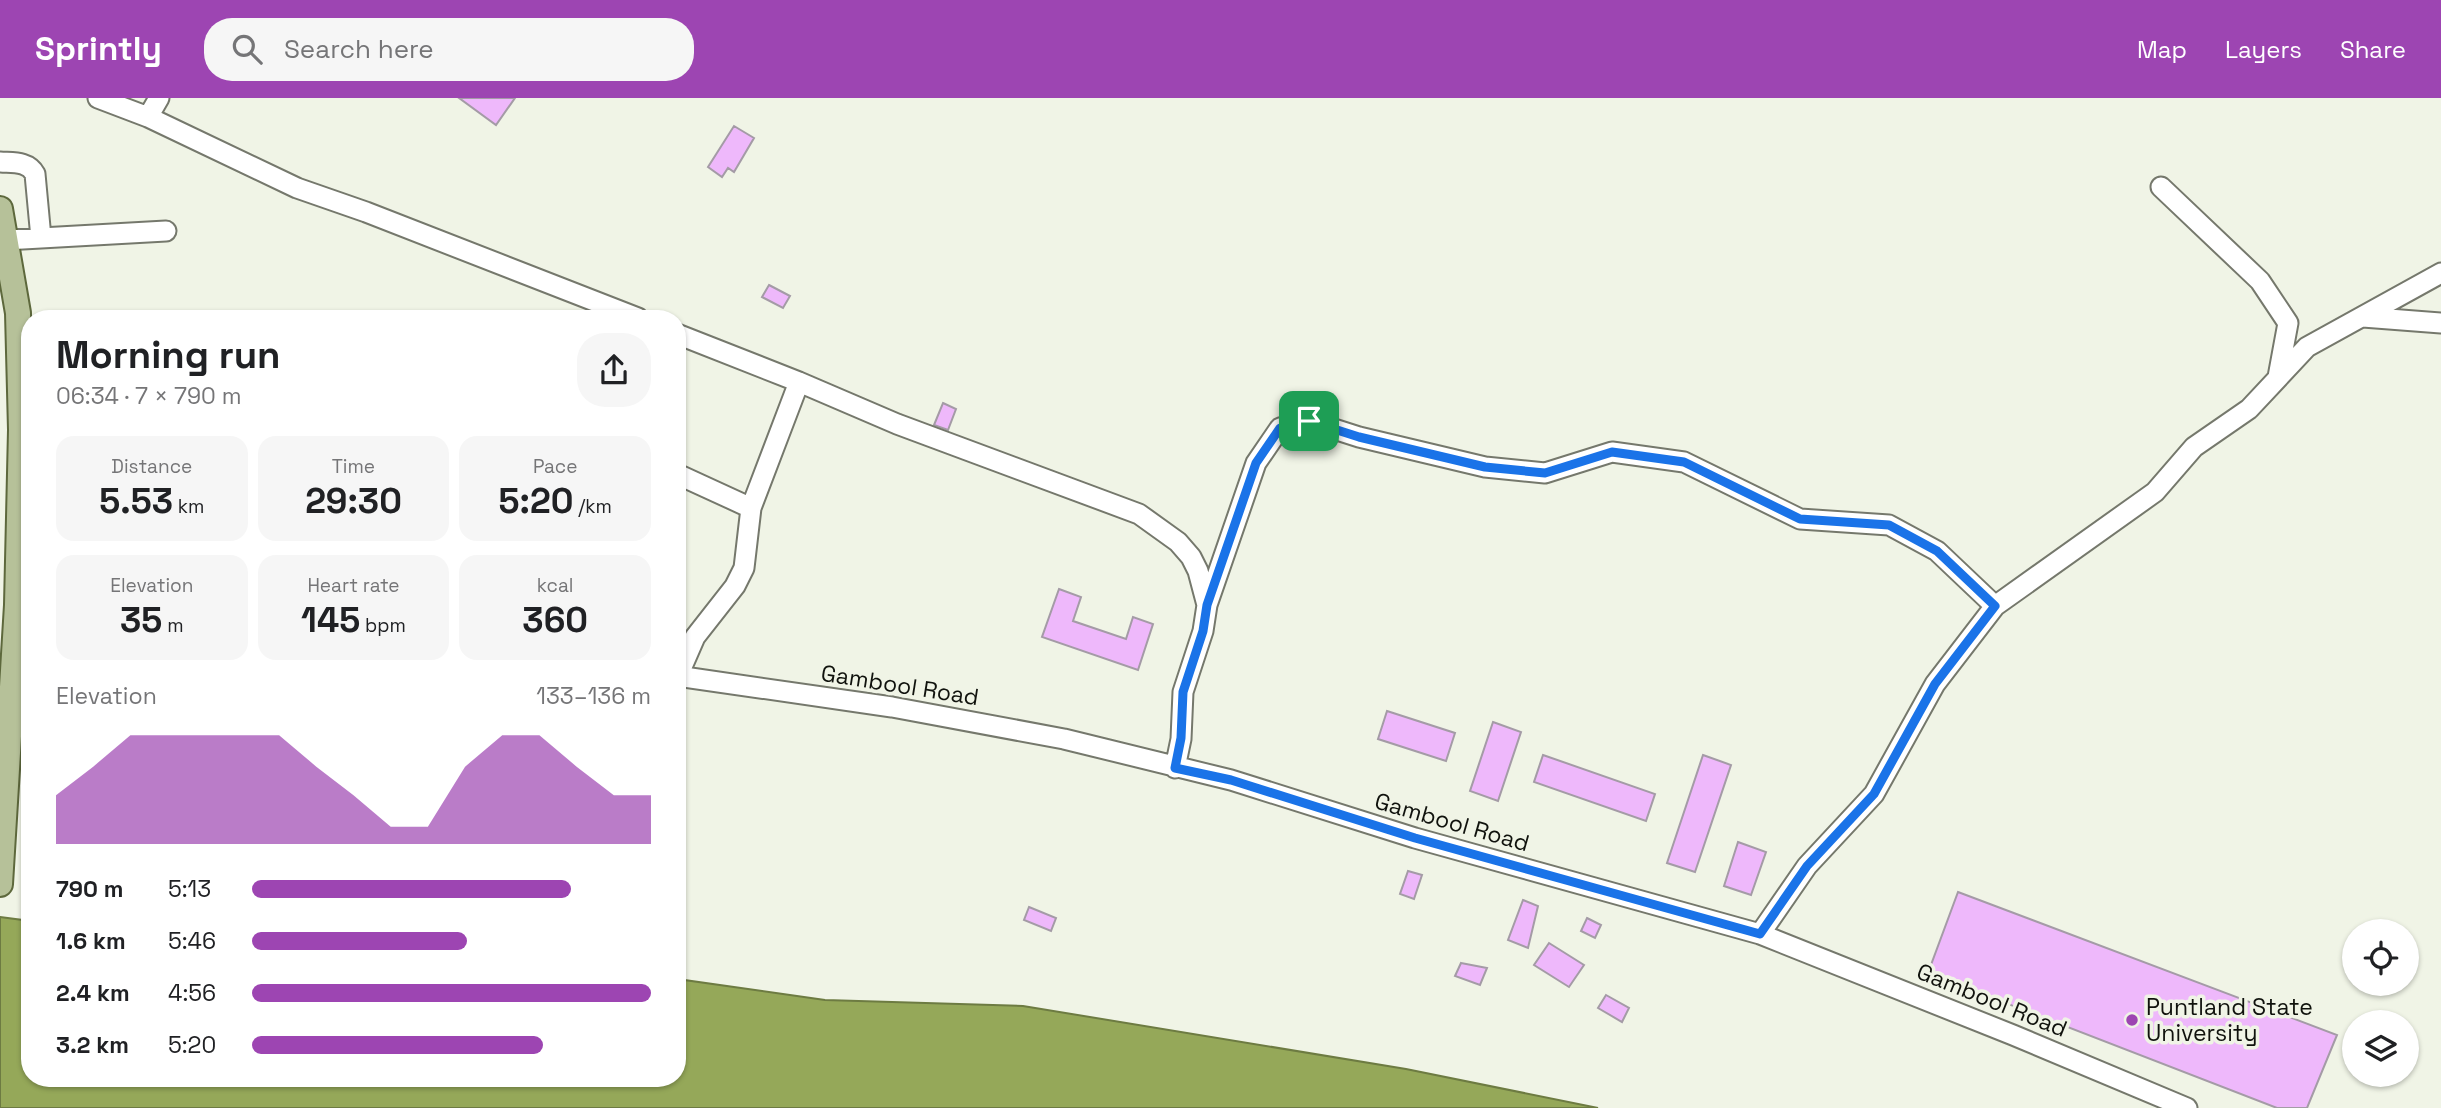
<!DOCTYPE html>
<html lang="en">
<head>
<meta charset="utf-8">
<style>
	:root { --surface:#fff; --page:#f6f6f6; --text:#202124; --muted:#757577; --accent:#9d45b2 }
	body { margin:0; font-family:"Space Grotesk",sans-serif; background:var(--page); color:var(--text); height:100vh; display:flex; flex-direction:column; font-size:26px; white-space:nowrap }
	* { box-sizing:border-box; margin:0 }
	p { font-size:23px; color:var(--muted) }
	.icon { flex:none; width:38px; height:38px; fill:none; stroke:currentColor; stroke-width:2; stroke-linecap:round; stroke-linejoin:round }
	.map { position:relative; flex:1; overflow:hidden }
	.details { position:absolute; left:21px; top:212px; width:665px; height:777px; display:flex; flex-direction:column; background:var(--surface); border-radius:28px; box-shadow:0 2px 5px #0004 }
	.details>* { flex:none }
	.buttons { position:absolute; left:2342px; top:821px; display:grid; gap:14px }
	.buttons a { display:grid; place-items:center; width:77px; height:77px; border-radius:50%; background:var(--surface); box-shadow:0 2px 5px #0004; font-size:35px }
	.pin { position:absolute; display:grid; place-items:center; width:60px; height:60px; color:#fff; margin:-30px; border-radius:14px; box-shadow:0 4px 10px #0006 }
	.round { display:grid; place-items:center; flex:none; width:74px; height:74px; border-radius:28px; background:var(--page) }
	.head { display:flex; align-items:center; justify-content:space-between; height:119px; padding:0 35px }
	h1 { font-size:38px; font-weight:800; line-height:52px }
	.metrics { display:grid; grid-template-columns:repeat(3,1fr); gap:10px; height:119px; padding:7px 35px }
	.metrics div { display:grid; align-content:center; border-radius:18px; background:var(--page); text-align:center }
	.metrics b { font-size:35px; font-weight:800 }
	.metrics small { font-size:19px; font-weight:400 }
	.metrics p { font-size:19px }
	.chart { height:196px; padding:14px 35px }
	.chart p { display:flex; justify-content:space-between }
	.chart svg { width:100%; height:126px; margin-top:7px; fill:var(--accent); opacity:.7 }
	ul { padding:0 35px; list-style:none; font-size:23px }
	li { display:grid; grid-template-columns:112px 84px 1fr; align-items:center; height:52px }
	li i { height:18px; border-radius:9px; background:var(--accent) }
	header { display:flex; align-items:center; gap:42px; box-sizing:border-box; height:98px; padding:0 35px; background:var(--accent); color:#fff }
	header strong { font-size:33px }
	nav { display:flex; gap:38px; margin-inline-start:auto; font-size:24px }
	.search { width:490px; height:63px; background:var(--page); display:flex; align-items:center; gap:18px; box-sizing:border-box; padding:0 24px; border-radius:28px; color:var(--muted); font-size:26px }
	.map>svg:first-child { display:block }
</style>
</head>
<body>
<header>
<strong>Sprintly</strong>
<div class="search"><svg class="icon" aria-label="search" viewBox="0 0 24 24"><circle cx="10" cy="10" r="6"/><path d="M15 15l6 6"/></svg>Search here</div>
<nav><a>Map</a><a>Layers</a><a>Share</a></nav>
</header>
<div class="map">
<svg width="2441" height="1010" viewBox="0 0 2441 1010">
	<rect width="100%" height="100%" fill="#f0f4e6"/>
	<path fill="#95a859" stroke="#6d7b42" stroke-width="2" d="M 0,819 L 30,823 L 30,980 L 677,980 L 677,881 L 825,902 L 1023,908 L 1406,971 L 1598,1010 L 0,1010 Z"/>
	<path fill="#eeb8fb" stroke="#a49ba6" stroke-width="2" d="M 459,0 L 515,0 L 496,27 Z
		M 734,28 L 754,40 L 734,74 L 728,70 L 722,79 L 708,69 Z
		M 769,187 L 790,198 L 783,210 L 762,199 Z
		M 943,305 L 956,311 L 948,332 L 934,327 Z
		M 1059,491 L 1081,499 L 1073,523 L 1126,541 L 1133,519 L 1153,526 L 1138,572 L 1042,539 Z
		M 1387,613 L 1455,635 L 1446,663 L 1378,641 Z
		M 1493,624 L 1521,634 L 1498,703 L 1470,693 Z
		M 1543,657 L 1655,696 L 1646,723 L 1534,684 Z
		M 1703,657 L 1731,667 L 1695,774 L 1667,765 Z
		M 1738,744 L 1766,754 L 1751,797 L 1724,788 Z
		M 1408,773 L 1422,777 L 1414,801 L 1400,796 Z
		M 1958,794 L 2337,937 L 2307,1010 L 2277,1010 L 1928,875 Z
		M 1523,802 L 1538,808 L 1528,850 L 1508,842 Z
		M 1029,809 L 1056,820 L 1051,833 L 1024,822 Z
		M 1587,820 L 1601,827 L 1595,840 L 1581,833 Z
		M 1549,845 L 1584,867 L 1569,889 L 1534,867 Z
		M 1461,865 L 1487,870 L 1480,887 L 1455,878 Z
		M 1606,897 L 1629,910 L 1622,924 L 1598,910 Z"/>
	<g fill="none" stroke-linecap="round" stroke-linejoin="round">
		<defs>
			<path id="minor" d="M 98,0 L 148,19 L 297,90 L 366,114 L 638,220
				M 148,19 L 159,0
				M 0,64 C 13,65 28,63 35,76 L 41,140
				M 2161,89 L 2260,183 L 2288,225 L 2278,279
				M 5,142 L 166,133
				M 2363,219 L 2441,225
				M 677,236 L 799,284 L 897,326 L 1139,416 L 1178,444 L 1191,459 L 1198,473 L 1207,507 L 1203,533 L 1183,594 L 1181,641 L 1175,670
				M 677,376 L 751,410
				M 1207,507 L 1256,365 L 1280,330 L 1309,323 L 1359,339 L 1485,369 L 1545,375 L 1612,354 L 1684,364 L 1800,421 L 1889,427 L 1937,453 L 1995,508
				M 677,578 L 892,609 L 1064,641 L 1231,682 L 1415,740 L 1760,836 L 2013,937 L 2187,1010
				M 678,578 L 695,539 L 735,488 L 744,470 L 751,410 L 799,284
				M 12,591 L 30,593
				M 1760,836 L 1807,768 L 1874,696 L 1935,586 L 1995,508 L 2155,394 L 2194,349 L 2249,311 L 2307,249 L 2441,175"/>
			<path id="major" d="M 0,111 L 18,215 L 21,332 L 17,507 L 0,786"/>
		</defs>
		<use href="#minor" stroke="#75786c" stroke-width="23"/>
		<use href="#major" stroke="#5d683c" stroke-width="28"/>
		<use href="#minor" stroke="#fff" stroke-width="19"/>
		<use href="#major" stroke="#b6c199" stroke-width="24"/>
	</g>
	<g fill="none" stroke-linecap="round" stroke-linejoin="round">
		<defs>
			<path id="route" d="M 1309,323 L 1359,339 L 1485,369 L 1545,375 L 1612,354 L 1684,364 L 1800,421 L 1889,427 L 1937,453 L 1995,508 L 1935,586 L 1874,696 L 1807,768 L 1760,836 L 1415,740 L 1231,682 L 1175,670 L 1181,640 L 1183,594 L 1203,533 L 1207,507 L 1256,365 L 1280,330 Z"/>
		</defs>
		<use href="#route" stroke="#fff" stroke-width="14"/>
		<use href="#route" stroke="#1a73e8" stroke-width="9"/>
	</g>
	<circle fill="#9d45b2" stroke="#f0f4e6" stroke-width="2.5" cx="2132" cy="922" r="7"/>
	<g text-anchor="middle" stroke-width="7" stroke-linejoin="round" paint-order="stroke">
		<g font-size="23" fill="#10120d" stroke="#f0f4e6">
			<text transform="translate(900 587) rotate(9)" y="8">Gambool Road</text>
			<text transform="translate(1452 724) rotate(16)" y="8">Gambool Road</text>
			<text transform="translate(1992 902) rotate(22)" y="8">Gambool Road</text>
		</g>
		<g font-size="23" fill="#10120d" stroke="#f0f4e6" text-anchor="start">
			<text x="2146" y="917">Puntland State<tspan x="2146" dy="26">University</tspan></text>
		</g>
	</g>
</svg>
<div class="buttons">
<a><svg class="icon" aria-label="locate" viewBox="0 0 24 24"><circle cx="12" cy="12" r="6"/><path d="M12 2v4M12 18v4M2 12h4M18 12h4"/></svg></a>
<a><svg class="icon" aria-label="layers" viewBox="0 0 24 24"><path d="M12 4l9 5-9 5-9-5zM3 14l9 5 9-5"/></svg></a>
</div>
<div class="pin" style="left:1309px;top:323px;background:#1e9e55"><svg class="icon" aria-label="arrive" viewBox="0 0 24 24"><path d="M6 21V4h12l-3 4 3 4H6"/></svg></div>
<section class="details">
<div class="head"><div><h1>Morning run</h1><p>06:34 · 7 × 790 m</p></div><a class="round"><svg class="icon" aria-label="share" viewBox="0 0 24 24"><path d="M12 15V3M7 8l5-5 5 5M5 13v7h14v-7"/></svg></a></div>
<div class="metrics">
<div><p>Distance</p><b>5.53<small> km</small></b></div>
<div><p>Time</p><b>29:30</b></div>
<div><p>Pace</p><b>5:20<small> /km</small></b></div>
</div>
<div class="metrics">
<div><p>Elevation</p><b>35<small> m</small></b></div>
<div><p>Heart rate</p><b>145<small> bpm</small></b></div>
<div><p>kcal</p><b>360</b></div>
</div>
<div class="chart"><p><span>Elevation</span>133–136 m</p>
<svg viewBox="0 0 160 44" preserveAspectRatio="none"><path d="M0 44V27L10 17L20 6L30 6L40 6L50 6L60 6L70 17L80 27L90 38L100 38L110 17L120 6L130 6L140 17L150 27L160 27V44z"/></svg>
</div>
<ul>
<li><b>790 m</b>5:13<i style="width:80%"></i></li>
<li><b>1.6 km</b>5:46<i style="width:54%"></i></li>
<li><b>2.4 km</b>4:56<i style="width:100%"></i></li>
<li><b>3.2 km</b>5:20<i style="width:73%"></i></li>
</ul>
</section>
</div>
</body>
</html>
